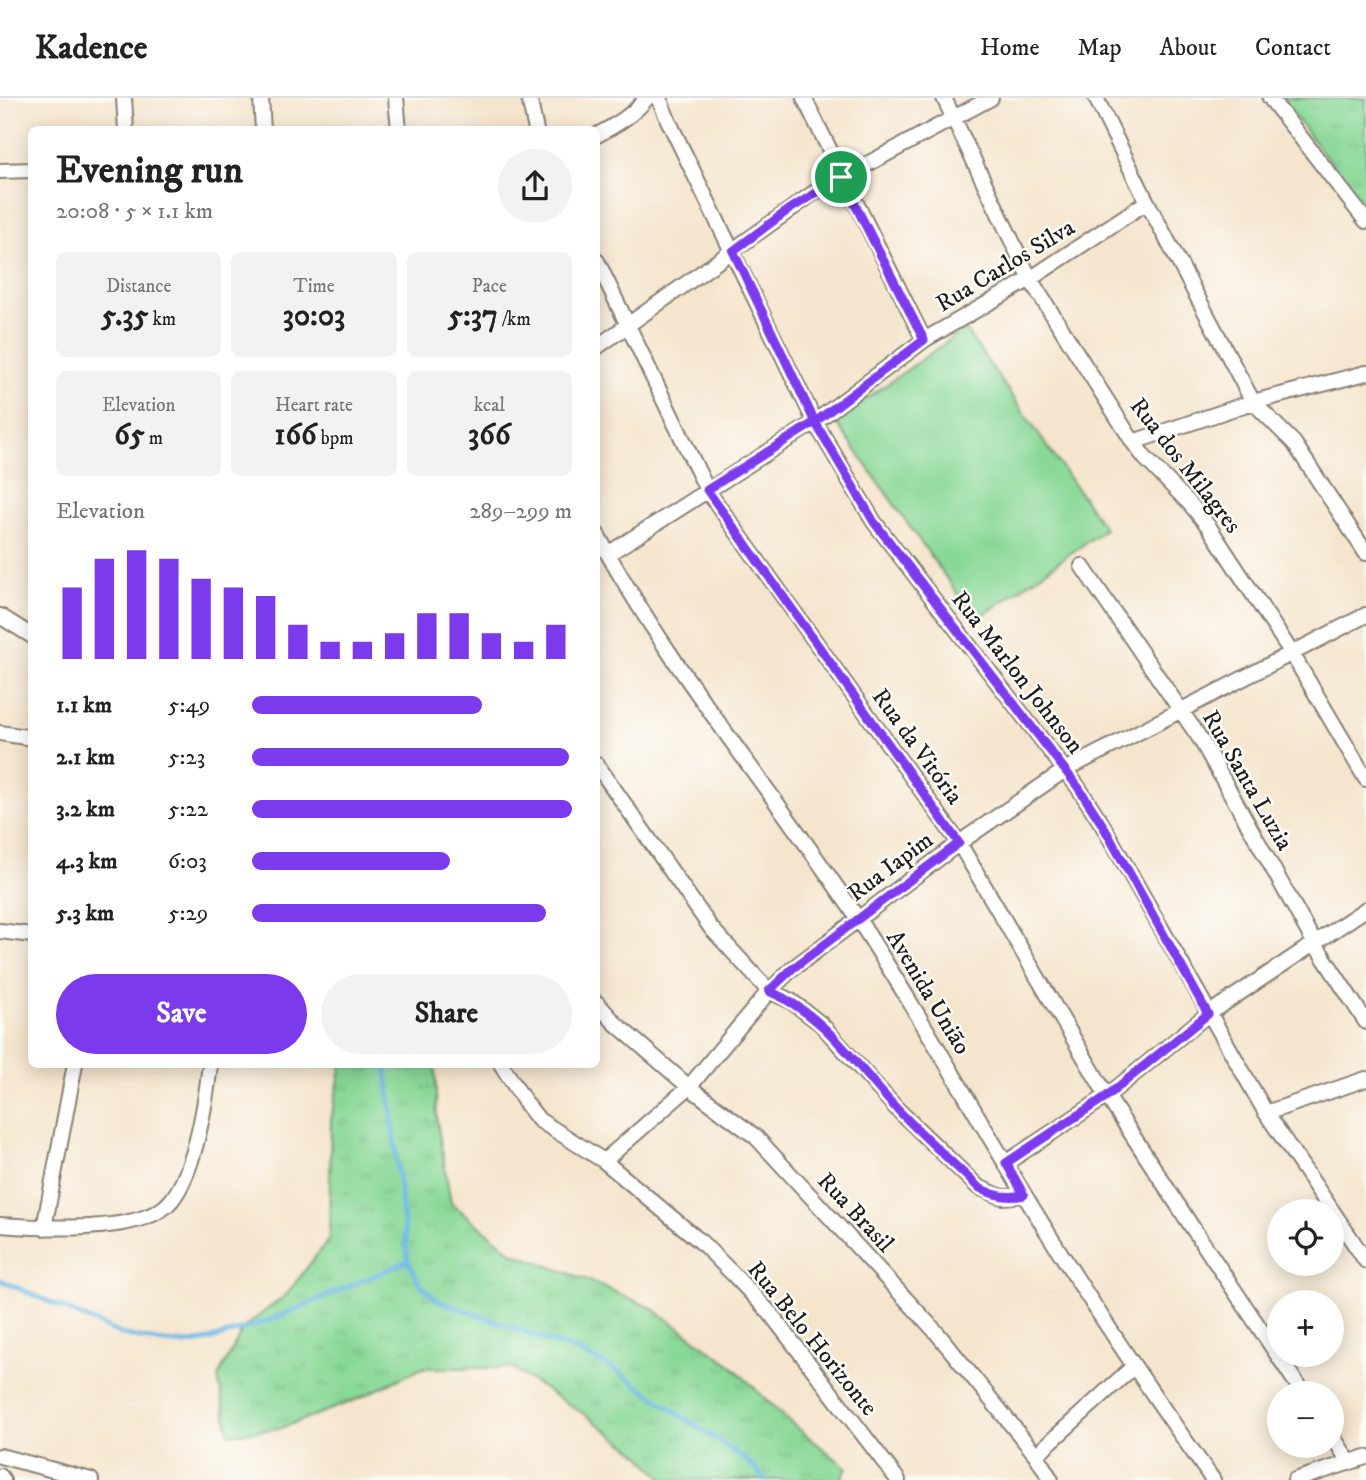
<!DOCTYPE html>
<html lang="en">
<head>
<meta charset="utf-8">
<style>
	:root { --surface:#fff; --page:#f2f2f2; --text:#222; --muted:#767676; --line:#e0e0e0; --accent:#7c3aed }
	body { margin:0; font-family:"IM FELL DW Pica",serif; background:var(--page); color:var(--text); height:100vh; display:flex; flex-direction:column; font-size:26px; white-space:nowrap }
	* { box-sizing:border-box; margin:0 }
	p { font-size:23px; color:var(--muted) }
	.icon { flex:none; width:38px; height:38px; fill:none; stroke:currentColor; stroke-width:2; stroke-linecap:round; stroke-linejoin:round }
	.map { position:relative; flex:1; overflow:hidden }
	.sheet { position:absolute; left:28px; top:28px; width:572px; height:942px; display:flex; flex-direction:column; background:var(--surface); border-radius:10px; box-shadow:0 4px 18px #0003 }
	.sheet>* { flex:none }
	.controls { position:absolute; left:1267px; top:1101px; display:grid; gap:14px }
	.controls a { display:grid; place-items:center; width:77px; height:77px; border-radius:50%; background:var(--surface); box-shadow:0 4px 18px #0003; font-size:35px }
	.pin { position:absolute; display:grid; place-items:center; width:60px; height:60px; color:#fff; margin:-30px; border:4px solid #fff; border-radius:50%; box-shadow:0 2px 7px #0007 }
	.round { display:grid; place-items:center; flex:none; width:74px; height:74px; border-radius:37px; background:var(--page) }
	.summary { display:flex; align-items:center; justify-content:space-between; height:119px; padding:0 28px }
	h1 { font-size:38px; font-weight:800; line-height:52px }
	.stats { display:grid; grid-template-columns:repeat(3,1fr); gap:10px; height:119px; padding:7px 28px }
	.stats div { display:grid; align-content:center; border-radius:10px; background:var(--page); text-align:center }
	.stats b { font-size:30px; font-weight:800 }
	.stats small { font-size:19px; font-weight:400 }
	.stats p { font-size:19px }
	.chart { height:196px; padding:14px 28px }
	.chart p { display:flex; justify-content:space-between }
	.chart svg { width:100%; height:126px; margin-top:7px; stroke:var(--accent); stroke-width:6 }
	.cta { display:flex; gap:14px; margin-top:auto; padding:14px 28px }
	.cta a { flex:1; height:80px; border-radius:42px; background:var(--accent); color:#fff; font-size:28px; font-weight:800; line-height:80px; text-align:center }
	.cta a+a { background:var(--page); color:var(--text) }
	ul { padding:0 28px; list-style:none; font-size:23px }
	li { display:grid; grid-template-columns:112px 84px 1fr; align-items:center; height:52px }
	li i { height:18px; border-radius:9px; background:var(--accent) }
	header { display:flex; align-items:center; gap:42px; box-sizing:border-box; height:98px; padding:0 35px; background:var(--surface); border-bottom:2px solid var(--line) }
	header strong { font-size:33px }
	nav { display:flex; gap:38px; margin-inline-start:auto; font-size:24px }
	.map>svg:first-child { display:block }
</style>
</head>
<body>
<header>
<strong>Kadence</strong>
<nav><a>Home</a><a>Map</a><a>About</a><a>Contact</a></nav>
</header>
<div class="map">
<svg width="1366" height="1382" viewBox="0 0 1366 1382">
	<defs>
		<pattern id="grass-tufts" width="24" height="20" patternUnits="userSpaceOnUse" patternTransform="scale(1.75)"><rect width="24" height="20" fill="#88d897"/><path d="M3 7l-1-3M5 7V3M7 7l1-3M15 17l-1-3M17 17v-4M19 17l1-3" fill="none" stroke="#75b982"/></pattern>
	</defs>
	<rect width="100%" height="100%" fill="#fdfcf7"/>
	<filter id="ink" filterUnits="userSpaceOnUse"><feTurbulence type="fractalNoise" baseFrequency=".0143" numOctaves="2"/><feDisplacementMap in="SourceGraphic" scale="14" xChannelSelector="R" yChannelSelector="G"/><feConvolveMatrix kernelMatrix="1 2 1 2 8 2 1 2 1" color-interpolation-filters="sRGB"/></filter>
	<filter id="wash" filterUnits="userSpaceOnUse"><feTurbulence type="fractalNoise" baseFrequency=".00686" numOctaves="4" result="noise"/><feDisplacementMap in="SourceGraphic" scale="28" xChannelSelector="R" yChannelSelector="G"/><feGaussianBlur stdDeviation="1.57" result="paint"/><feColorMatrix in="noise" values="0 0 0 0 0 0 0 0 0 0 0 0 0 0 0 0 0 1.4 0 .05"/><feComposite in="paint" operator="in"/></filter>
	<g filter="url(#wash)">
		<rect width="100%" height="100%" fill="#f5e5cd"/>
		<path fill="url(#grass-tufts)" stroke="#527a5a" stroke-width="2" d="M 1282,0 L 1366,0 L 1366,108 L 1316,47 Z
			M 342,966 L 435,966 L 437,1024 L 451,1105 L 513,1155 L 590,1183 L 652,1210 L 731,1267 L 784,1319 L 847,1370 L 840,1382 L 665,1382 L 639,1356 L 584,1316 L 511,1270 L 422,1270 L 353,1303 L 281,1330 L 229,1336 L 218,1279 L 244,1229 L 286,1197 L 329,1141 L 331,1021 Z"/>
		<path fill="#88d897" stroke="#527a5a" stroke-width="2" d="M 965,231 L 1105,431 L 976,522 L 835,323 Z"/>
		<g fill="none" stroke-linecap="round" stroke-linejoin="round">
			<path stroke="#66b6e1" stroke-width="5" d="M 386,966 L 408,1163 L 419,1185 L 437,1202 L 577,1253 L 612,1270 L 746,1362 L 766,1382
				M 0,1182 L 121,1236 L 155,1243 L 186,1246 L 209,1242 L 271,1222 L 408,1163"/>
		</g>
	</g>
	<g filter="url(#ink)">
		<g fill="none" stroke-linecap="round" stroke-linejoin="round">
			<defs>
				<path id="street" d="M 124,0 L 126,32
					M 261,0 L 263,32
					M 396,0 L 399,32
					M 529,0 L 536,32
					M 659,0 L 668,22 L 815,324 L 874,424 L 1078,689 L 1102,726 L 1266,1015 L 1366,1163
					M 804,0 L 924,242
					M 944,0 L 1030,181 L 1133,344 L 1145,360 L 1191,407 L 1209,429 L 1291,554 L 1366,681
					M 1096,0 L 1147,104 L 1253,304 L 1294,345 L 1366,455
					M 1270,0 L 1366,123
					M 597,37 C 616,27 633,17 647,0
					M 0,73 L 32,72
					M 597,163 L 707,392 L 959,745 L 1107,998 L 1192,1129 L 1303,1295
					M 597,249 L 815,94 L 991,0
					M 1133,344 L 1253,304 L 1366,275
					M 597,436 C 670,572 772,691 858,821 C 917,911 969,1006 1025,1098 C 1084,1195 1147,1289 1213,1382
					M 608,456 L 815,324 L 924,242 L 1030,181 L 1147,104
					M 1082,468 L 1201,642 L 1315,846 L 1366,924
					M 0,518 L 32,538
					M 0,635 L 32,640
					M 597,667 L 711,830 L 769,893 L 791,903 L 821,926 L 896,1010 L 978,1089 L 1002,1099 L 1024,1097
					M 0,833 L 32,837
					M 597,905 L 615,925 L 689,989 L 756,1039 L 937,1235 L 1036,1357 L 1051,1382
					M 501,966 L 525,1004 L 539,1022 L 604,1063 L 701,1144 L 735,1178 L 770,1215 L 898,1382
					M 1266,1015 L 1366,981
					M 604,1063 L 689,989 L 769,893 L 792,871 L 959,745 L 1065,672 L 1366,517
					M 1006,1065 L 1107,998 L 1208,916 L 1366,811
					M 0,1127 C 41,1130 136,1136 167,1107 C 194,1082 206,1003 210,966
					M 44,1130 L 75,966
					M 1332,1337 L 1349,1364
					M 1036,1357 L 1133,1269
					M 0,1358 L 91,1382
					M 0,1378 L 3,1382
					M 1295,1382 L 1366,1359"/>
			</defs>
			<use href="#street" stroke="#888074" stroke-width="18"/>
			<use href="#street" stroke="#fff" stroke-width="14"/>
		</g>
	</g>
	<g fill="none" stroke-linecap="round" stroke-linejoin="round" filter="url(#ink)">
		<defs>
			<path id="route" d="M 841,79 L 924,242 L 815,324 L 707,392 L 959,745 L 792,871 L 769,893 C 827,918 855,967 897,1011 C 923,1038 951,1063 978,1089 C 993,1098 1007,1101 1024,1097 L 1006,1065 L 1107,998 L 1208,916 L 1102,726 L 1078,689 L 874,424 L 815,324 L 733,153 L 787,113 L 841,79"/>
		</defs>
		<use href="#route" stroke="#fff" stroke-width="14"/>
		<use href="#route" stroke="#7c3aed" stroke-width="9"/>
	</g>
	<g text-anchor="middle" stroke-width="5" stroke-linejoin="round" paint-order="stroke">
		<g font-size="24" fill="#1c1c1c" stroke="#fdfcf7">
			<text transform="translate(1005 167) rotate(-31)" y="8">Rua Carlos Silva</text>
			<text transform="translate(1186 367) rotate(52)" y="8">Rua dos Milagres</text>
			<text transform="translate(1018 574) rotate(52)" y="8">Rua Marlon Johnson</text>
			<text transform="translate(918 648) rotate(54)" y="8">Rua da Vitória</text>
			<text transform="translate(1248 682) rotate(60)" y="8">Rua Santa Luzia</text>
			<text transform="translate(890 768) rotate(-37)" y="8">Rua Iapim</text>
			<text transform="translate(929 894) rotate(59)" y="8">Avenida União</text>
			<text transform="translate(856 1114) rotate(47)" y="8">Rua Brasil</text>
			<text transform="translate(813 1240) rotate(51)" y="8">Rua Belo Horizonte</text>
		</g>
	</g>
</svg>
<div class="controls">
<a><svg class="icon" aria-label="locate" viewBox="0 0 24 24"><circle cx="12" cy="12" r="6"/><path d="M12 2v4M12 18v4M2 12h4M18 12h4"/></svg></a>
<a>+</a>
<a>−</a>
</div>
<div class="pin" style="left:841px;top:79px;background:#1e9e55"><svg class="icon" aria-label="arrive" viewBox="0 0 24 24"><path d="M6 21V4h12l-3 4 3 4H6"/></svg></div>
<section class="sheet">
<div class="summary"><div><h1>Evening run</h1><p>20:08 · 5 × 1.1 km</p></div><a class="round"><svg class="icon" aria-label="share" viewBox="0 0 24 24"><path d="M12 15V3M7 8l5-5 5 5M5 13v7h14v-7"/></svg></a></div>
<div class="stats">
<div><p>Distance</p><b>5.35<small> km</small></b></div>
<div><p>Time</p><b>30:03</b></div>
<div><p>Pace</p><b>5:37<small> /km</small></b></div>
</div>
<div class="stats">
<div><p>Elevation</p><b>65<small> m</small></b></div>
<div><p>Heart rate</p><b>166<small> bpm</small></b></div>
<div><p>kcal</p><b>366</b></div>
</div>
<div class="chart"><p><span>Elevation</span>289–299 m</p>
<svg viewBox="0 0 160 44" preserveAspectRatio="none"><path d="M5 44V19M15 44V9M25 44V6M35 44V9M45 44V16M55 44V19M65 44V22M75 44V32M85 44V38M95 44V38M105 44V35M115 44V28M125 44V28M135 44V35M145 44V38M155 44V32"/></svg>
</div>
<ul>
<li><b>1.1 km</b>5:49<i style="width:72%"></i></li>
<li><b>2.1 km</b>5:23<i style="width:99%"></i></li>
<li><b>3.2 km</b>5:22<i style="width:100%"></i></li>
<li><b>4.3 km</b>6:03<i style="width:62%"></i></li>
<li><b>5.3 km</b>5:29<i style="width:92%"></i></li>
</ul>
<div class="cta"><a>Save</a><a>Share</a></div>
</section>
</div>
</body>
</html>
